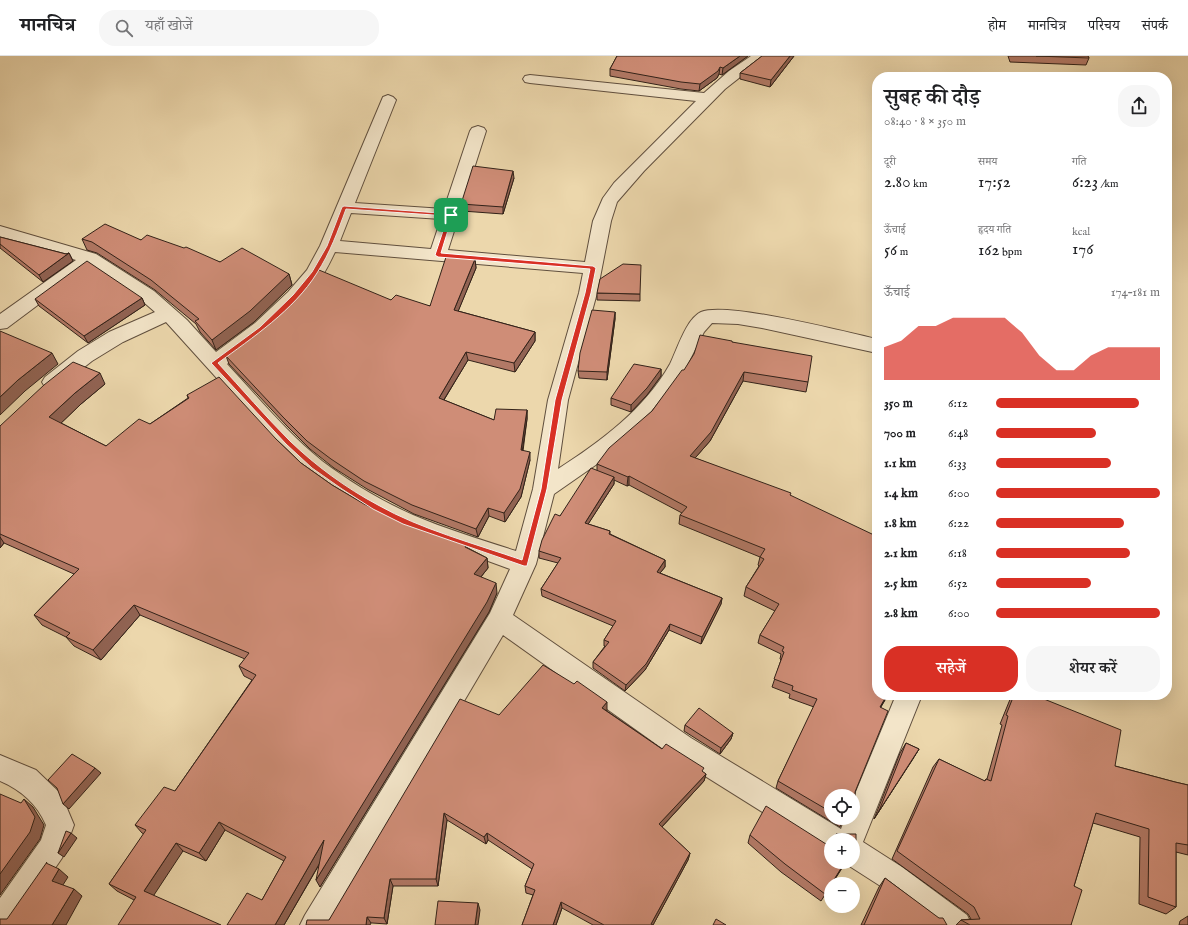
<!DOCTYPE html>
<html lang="hi">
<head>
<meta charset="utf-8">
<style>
	:root { --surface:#fff; --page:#f6f6f6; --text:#202124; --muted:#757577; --line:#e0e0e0; --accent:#d93025 }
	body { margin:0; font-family:"IM FELL English","Noto Serif Devanagari",serif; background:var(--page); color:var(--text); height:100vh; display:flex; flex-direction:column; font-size:15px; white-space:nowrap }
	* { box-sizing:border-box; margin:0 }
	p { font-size:13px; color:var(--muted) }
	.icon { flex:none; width:22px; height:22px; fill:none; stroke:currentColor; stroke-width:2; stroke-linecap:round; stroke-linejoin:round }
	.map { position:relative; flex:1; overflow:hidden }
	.panel { position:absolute; left:872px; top:16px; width:300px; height:628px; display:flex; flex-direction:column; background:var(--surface); border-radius:16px; box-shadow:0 4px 16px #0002 }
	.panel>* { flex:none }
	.tools { position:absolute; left:824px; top:733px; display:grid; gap:8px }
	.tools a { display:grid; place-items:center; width:36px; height:36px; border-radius:50%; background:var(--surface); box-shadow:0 4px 16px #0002; font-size:20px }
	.pin { position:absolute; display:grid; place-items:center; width:34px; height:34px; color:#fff; margin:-17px; border-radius:8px; box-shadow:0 2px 6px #0006 }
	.round { display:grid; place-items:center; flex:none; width:42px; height:42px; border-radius:16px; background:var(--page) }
	.overview { display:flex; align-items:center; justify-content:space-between; height:68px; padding:0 12px }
	h1 { font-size:22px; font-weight:600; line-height:30px }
	.figures { display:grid; grid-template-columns:repeat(3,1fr); gap:6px; height:68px; padding:4px 12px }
	.figures div { display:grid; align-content:center }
	.figures b { font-size:17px; font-weight:600 }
	.figures small { font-size:11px; font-weight:400 }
	.figures p { font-size:11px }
	.chart { height:112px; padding:8px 12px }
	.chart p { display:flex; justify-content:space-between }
	.chart svg { width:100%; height:72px; margin-top:4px; fill:var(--accent); opacity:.7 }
	.button { display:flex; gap:8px; margin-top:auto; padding:8px 12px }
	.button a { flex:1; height:46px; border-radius:16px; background:var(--accent); color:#fff; font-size:16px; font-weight:600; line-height:46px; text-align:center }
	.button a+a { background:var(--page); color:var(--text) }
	ul { padding:0 12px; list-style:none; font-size:13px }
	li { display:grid; grid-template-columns:64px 48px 1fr; align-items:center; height:30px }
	li i { height:10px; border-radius:5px; background:var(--accent) }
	header { display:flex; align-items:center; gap:24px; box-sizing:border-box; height:56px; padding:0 20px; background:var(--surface); border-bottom:1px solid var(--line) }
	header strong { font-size:19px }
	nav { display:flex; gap:22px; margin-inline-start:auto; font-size:14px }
	.search { width:280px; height:36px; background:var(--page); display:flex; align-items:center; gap:10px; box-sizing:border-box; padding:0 14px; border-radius:16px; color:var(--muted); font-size:15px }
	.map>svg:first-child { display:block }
</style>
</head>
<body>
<header>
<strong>मानचित्र</strong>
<div class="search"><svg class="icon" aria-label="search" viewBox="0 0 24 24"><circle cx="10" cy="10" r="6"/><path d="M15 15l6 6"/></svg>यहाँ खोजें</div>
<nav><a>होम</a><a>मानचित्र</a><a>परिचय</a><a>संपर्क</a></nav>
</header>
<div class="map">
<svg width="1188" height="869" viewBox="0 0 1188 869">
	<rect width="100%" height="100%" fill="#ecd7ac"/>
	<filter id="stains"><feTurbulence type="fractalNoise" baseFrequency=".005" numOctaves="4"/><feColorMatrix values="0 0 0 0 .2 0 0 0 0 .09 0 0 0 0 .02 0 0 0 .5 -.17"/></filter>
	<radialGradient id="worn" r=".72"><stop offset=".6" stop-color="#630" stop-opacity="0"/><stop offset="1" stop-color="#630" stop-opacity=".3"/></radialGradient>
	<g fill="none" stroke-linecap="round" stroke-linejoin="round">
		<defs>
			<path id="street" d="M 751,0 L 767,0 L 725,33 L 644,115 L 617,146 L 611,165 L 597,237 L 568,344 L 558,413 C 600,386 645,353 670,308 C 677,294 686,263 701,256 C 726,245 845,276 877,283 L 877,297 L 762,272 L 738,268 L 712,267 L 704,276 L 681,321 L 650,363 L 610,399 L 554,438 L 536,508 L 513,559 L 691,682 L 841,773 L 845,762 L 853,762 L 853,743 L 896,639 L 922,639 L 863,786 L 902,811 L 967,859 L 972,869 L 932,869 L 882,831 L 843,806 L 853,806 L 853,784 L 831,784 L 831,797 L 823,794 L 673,700 L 503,579 L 332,869 L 300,869 L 305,859 L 490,557 L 510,513 L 398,472 L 368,457 L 336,438 L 306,416 L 281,393 L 166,266 L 123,286 L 92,305 L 59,331 L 52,333 L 45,331 L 42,326 L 45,321 L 78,295 L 109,276 L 155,256 L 140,243 L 90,210 L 7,272 L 0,273 L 0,258 L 76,204 L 0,181 L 0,170 L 96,198 L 154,235 L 187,264 L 216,296 L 255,267 L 288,236 L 307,214 L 320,190 L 383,41 L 388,39 L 393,41 L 396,44 L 355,147 L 444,153 L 470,75 L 472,72 L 478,70 L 484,72 L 486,75 L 448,194 L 585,206 L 593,165 L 603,142 L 614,127 L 696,45 L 530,27 L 525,26 L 523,23 L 525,20 L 530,19 L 704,37 L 729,15 ZM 351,157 L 441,163 L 431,193 L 340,185 ZM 335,196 L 583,217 L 579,237 L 548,344 L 533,433 L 516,495 C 482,484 445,473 413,459 C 381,445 350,426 322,405 C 287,377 257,340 227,308 C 261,282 296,256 322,220 C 327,213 331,204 335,196 Z
				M 0,699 L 36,714 L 61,738 L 74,769 L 62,802 L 16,869 L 0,869 L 0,842 L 41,784 L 46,769 C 37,748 21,734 0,725 Z"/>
		</defs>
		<use href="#street" stroke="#604f3e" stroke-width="2"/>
		<use href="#street" fill="#f3e5c9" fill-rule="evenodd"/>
	</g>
	<path fill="#b27966" stroke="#322219" d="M 617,0 L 748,0 L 722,19 L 719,18 L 717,22 L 699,35 L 681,33 L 610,20 L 610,13 Z
		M 762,0 L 794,0 L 770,31 L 740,23 L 740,17 Z
		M 1008,0 L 1088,0 L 1089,2 L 1086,9 L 1010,6 Z
		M 514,122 L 503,158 L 462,155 L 461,148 Z
		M 0,181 L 66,198 L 69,197 L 73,205 L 43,226 L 0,192 Z
		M 82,183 L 141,184 L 220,206 L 289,218 L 292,229 L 254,266 L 216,294 L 200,276 L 196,268 L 155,234 L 97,197 L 87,194 Z
		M 475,203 L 476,212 L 458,255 L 535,276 L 535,285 L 515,316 L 468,304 L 444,344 L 494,364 L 527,354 L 527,363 L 523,395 L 530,404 L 521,441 L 505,466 L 489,460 L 478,481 L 414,458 L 367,433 L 334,412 L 310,393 L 286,369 L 229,308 L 226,300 L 391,244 L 430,250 Z
		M 597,237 L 640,238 L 640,245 L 597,244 Z
		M 142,242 L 145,249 L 88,287 L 39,250 L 35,243 Z
		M 615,256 L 615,263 L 607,324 L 579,322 L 578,315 Z
		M 732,286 L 808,326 L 806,336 L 743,325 L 710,385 L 695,402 L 790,439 L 888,639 L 881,651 L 855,736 L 855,754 L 853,758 L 853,740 L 831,740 L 831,762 L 844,762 L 840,771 L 776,732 L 778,725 L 814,651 L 789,642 L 790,638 L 772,631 L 781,604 L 780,603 L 781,598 L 758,587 L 760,579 L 775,555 L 744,540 L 746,531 L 759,510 L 758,509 L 760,501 L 679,468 L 680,459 L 682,457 L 629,429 L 627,430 L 614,424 L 614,428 L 588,468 L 610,475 L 610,478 L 665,504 L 665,511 L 660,517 L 722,542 L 721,548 L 701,588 L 669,574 L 645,614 L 625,635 L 593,612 L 593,606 L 605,590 L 604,590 L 604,584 L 613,570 L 542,540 L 541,533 L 558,507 L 539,502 L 539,495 L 560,460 L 597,414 L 597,408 L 652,355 L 684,314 Z
		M 661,313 L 661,320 L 647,339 L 631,356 L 611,349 L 611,342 Z
		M 105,328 L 81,348 L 61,367 L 106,390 L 150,368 L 188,342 L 187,339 L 276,383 L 301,407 L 332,429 L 364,448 L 395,463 L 466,491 L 487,502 L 488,512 L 481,521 L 497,537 L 489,556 L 320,831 L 319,809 L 284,869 L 227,869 L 262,844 L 284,805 L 225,774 L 206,805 L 183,795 L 134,844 L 117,835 L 109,828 L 144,778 L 142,777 L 135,769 L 175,735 L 252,624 L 244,620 L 239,610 L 245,603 L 140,559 L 101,604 L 74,590 L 66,581 L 42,569 L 34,559 L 74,518 L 4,487 L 0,492 L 0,370 Z
		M 1012,639 L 1034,639 L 1115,710 L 1175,726 L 1188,729 L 1188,799 L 1176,796 L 1176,851 L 1166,858 L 1139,848 L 1140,781 L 1093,767 L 1074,830 L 1071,869 L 956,869 L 961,864 L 971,863 L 968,858 L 892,803 L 933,711 L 939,703 L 984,725 L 986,723 L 987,723 L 1002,669 L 1000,668 L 1011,641 Z
		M 607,655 L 662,693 L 706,718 L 704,725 L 662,771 L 690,797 L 688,804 L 653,869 L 593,869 L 562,852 L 556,869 L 522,869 L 533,839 L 526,837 L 525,830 L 532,813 L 488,784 L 486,788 L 447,764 L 438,830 L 393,830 L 387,868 L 329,864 L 499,659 Z
		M 685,669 L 733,677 L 731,683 L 720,698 L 684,675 Z
		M 906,687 L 919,693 L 874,763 L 900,697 Z
		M 836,778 L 853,784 L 833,784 Z
		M 750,779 L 826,788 L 831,806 L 846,806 L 821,845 L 781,816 L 748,787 Z
		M 885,822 L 947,869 L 861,869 L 879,831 Z
		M 1188,860 L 1188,869 L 1179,869 L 1180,865 Z"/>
	<path fill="#916353" stroke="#322219" d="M 740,0 L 748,0 L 722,19 L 723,12 Z
		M 790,0 L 794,0 L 770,31 L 771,24 Z
		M 720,11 L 719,18 L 717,22 L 699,35 L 700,28 Z
		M 513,115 L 514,122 L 503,158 L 503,151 Z
		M 69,197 L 73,205 L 43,226 L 39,219 Z
		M 475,203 L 476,212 L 455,263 L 454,254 Z
		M 289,218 L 292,229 L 254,266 L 216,294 L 212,284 Z
		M 142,242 L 145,249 L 88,287 L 84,280 Z
		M 615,256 L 615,263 L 607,324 L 607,316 Z
		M 535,276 L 535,285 L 515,316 L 514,307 Z
		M 466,296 L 468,304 L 440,350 L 439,342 Z
		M 52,297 L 58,308 L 25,335 L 0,359 L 0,341 L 18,324 Z
		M 661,313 L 661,320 L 647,339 L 631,356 L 631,349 Z
		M 744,316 L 743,325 L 710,385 L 689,409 L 690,400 Z
		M 100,317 L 105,328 L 81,348 L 56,372 L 49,361 L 75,337 Z
		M 527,354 L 527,363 L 521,403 L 521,394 Z
		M 530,396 L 530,404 L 521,441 L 505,466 L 504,457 Z
		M 629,420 L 629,429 L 627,430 L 628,421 Z
		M 614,421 L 614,428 L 585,473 L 585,467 Z
		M 488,452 L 489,460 L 478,481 L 476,473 Z
		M 0,481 L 4,487 L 0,492 Z
		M 487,502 L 488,512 L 475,528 L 474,518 Z
		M 665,504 L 665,511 L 656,522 L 657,516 Z
		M 496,527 L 497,537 L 489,556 L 320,831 L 316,824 Z
		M 722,542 L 721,548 L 701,588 L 702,581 Z
		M 134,549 L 140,559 L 101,604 L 93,594 Z
		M 670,568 L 669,574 L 645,614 L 625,635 L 626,629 Z
		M 887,639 L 888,639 L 876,658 L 880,651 Z
		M 607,646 L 607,655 L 602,652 Z
		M 733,677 L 731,683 L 720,698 L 721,692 Z
		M 919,693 L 913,703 L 874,763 L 879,755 Z
		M 95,712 L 101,717 L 69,753 L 63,748 Z
		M 706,718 L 704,725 L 658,775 L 659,768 Z
		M 24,743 L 33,751 L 44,769 L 40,783 L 0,839 L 0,818 Z
		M 444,757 L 447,764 L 438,830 L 436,823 Z
		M 219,766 L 225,774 L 206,805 L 199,797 Z
		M 71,777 L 77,782 L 64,801 L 58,797 Z
		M 487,777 L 488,784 L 486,788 L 484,781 Z
		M 324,784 L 329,791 L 284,869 L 275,869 Z
		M 176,787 L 183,795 L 152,842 L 144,835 Z
		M 690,797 L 688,804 L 653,869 L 651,868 Z
		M 845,806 L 832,828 L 831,828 Z
		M 59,813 L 68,821 L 61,832 L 52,825 Z
		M 390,823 L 393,830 L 387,868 L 384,862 Z
		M 74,833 L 82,840 L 66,869 L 52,869 Z
		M 561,846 L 562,852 L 556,869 L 553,869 Z
		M 478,847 L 480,854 L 478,869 L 475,869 Z
		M 367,861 L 371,867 L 370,869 L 366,869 Z"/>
	<path fill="#cf8d77" stroke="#322219" d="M 617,0 L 740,0 L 723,12 L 720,11 L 718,15 L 700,28 L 681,26 L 610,13 Z
		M 762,0 L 790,0 L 771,24 L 740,17 Z
		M 1036,0 L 1088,0 L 1089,2 Z
		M 473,110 L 513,115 L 503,151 L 461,148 Z
		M 105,168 L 141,184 L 147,179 L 184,192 L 186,191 L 220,206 L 242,192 L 289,218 L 250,255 L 212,284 L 195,265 L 199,263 L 151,224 L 92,186 L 82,183 Z
		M 0,181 L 66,198 L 69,197 L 39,219 L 0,188 Z
		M 446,201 L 475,203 L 454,254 L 535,276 L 514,307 L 466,296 L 439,342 L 494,364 L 496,353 L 527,354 L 521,394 L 530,396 L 520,433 L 504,457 L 488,452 L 476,473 L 412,449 L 364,425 L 331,403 L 307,385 L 283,361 L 226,300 L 288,249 L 319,214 L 391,244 L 396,239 L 430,250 Z
		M 87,205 L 142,242 L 84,280 L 35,243 Z
		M 623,208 L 641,209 L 640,238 L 597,237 L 600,223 Z
		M 592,254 L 615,256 L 607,316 L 578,315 L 580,297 Z
		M 0,275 L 52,297 L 18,324 L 0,341 Z
		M 700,279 L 732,285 L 732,286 L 812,300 L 808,326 L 744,316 L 711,376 L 690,400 L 791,437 L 790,439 L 874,479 L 877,473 L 877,639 L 887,639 L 880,651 L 888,655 L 855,736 L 855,754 L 853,754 L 853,740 L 831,740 L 831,756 L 778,725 L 817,643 L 792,634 L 793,630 L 774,623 L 784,596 L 782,595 L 784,591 L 760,579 L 779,548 L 746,531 L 764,503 L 760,501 L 765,493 L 680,459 L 687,451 L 629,420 L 628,421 L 597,408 L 609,392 L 652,355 L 682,314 L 684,314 L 694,298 Z
		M 73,306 L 100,317 L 75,337 L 49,361 L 106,390 L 139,363 L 150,368 L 189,342 L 187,339 L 219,321 L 276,383 L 301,407 L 332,429 L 364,448 L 395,463 L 466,489 L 465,491 L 487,502 L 474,518 L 496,527 L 487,546 L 316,824 L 324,784 L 275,869 L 227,869 L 247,837 L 262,844 L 286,801 L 219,766 L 199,797 L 176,787 L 144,835 L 221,869 L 118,869 L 136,841 L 109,828 L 146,774 L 135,769 L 164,731 L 175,735 L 256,619 L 239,610 L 249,597 L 134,549 L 93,594 L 66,581 L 70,577 L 34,559 L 79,513 L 0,478 L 0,370 L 44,329 Z
		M 634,308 L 661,313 L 647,332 L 631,349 L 611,342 Z
		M 591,412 L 614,421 L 585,467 L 610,475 L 609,478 L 665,504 L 657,516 L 722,542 L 702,581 L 670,568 L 646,608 L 626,629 L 593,606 L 609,586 L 604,584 L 616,565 L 541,533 L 561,502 L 539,495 L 542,484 L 555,458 L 560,460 Z
		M 543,609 L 574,628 L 577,625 L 607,646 L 602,652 L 662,693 L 666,688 L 704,712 L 702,715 L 706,718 L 659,768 L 690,797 L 651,868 L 653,869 L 604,869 L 561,846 L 553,869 L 522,869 L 535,834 L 525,830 L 534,808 L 487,777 L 484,781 L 444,757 L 436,823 L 390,823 L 384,862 L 367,861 L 366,869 L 306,869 L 307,864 L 329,864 L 460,643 L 499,659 Z
		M 1014,639 L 1034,639 L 1121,674 L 1115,710 L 1175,726 L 1188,729 L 1188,789 L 1176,787 L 1176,851 L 1148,841 L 1149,773 L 1096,757 L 1074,830 L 1082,834 L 1071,869 L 970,869 L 961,864 L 980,863 L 974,851 L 897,795 L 939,703 L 985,725 L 986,723 L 991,725 L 1008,660 L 1006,659 Z
		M 699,652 L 733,677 L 721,692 L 685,669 Z
		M 906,687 L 919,693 L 879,755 Z
		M 72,698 L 95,712 L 63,748 L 57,732 L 48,724 Z
		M 0,738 L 21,747 L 24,743 L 35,761 L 30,776 L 0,818 Z
		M 766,750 L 826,788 L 831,790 L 831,806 L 845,806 L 825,838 L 785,808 L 750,779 Z
		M 66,775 L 71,777 L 58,797 Z
		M 836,778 L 856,778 L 856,790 L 853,794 L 853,784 L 836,784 Z
		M 47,806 L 46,807 L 59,813 L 52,825 L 74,833 L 52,869 L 0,869 L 0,863 L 7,863 Z
		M 885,822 L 939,862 L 943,862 L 947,869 L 864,869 Z
		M 438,845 L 478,847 L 475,869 L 435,869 Z
		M 716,863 L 726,869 L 713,869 Z"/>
	<path fill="#d93025" stroke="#fff" fill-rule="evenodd" d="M 344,150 L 453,158 L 441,197 L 593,210 L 596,212 L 591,237 L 562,344 L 547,433 L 527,510 L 524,510 L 403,468 L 373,453 L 342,433 L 312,412 L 286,388 L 211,307 L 260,271 L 293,239 L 312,216 L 327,190 L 342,151 ZM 346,153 L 448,160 L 435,199 L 438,201 L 590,213 L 585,237 L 555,344 L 541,433 L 522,504 C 476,488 420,473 378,449 C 346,432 316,410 290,385 C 265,360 242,333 218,307 C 252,282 294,254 317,217 C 330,197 338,175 346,153 Z"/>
	<rect width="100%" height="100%" filter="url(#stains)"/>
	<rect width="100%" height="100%" fill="url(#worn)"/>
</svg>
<div class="tools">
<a><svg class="icon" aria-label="locate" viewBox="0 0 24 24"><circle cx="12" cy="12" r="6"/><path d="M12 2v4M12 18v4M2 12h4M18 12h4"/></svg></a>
<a>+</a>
<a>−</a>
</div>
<div class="pin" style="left:451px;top:159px;background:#1e9e55"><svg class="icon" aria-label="arrive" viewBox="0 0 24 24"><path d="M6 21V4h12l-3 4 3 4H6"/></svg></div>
<section class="panel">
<div class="overview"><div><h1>सुबह की दौड़</h1><p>08:40 · 8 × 350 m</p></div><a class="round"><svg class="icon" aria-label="share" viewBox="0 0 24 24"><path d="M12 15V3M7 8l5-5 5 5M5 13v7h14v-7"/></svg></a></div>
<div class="figures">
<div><p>दूरी</p><b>2.80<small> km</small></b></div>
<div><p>समय</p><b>17:52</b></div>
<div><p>गति</p><b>6:23<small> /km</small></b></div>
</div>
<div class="figures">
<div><p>ऊँचाई</p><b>56<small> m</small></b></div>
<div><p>हृदय गति</p><b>162<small> bpm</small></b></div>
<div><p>kcal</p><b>176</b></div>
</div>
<div class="chart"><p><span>ऊँचाई</span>174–181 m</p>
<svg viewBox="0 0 160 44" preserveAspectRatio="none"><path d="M0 44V24L10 20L20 11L30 11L40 6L50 6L60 6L70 6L80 15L90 29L100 38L110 38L120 29L130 24L140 24L150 24L160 24V44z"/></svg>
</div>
<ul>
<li><b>350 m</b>6:12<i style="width:87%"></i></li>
<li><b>700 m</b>6:48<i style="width:61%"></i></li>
<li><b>1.1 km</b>6:33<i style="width:70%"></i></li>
<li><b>1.4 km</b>6:00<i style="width:100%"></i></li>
<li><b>1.8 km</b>6:22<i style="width:78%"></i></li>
<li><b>2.1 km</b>6:18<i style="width:82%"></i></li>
<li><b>2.5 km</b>6:52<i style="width:58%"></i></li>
<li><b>2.8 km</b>6:00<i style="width:100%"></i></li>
</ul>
<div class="button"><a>सहेजें</a><a>शेयर करें</a></div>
</section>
</div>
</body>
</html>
